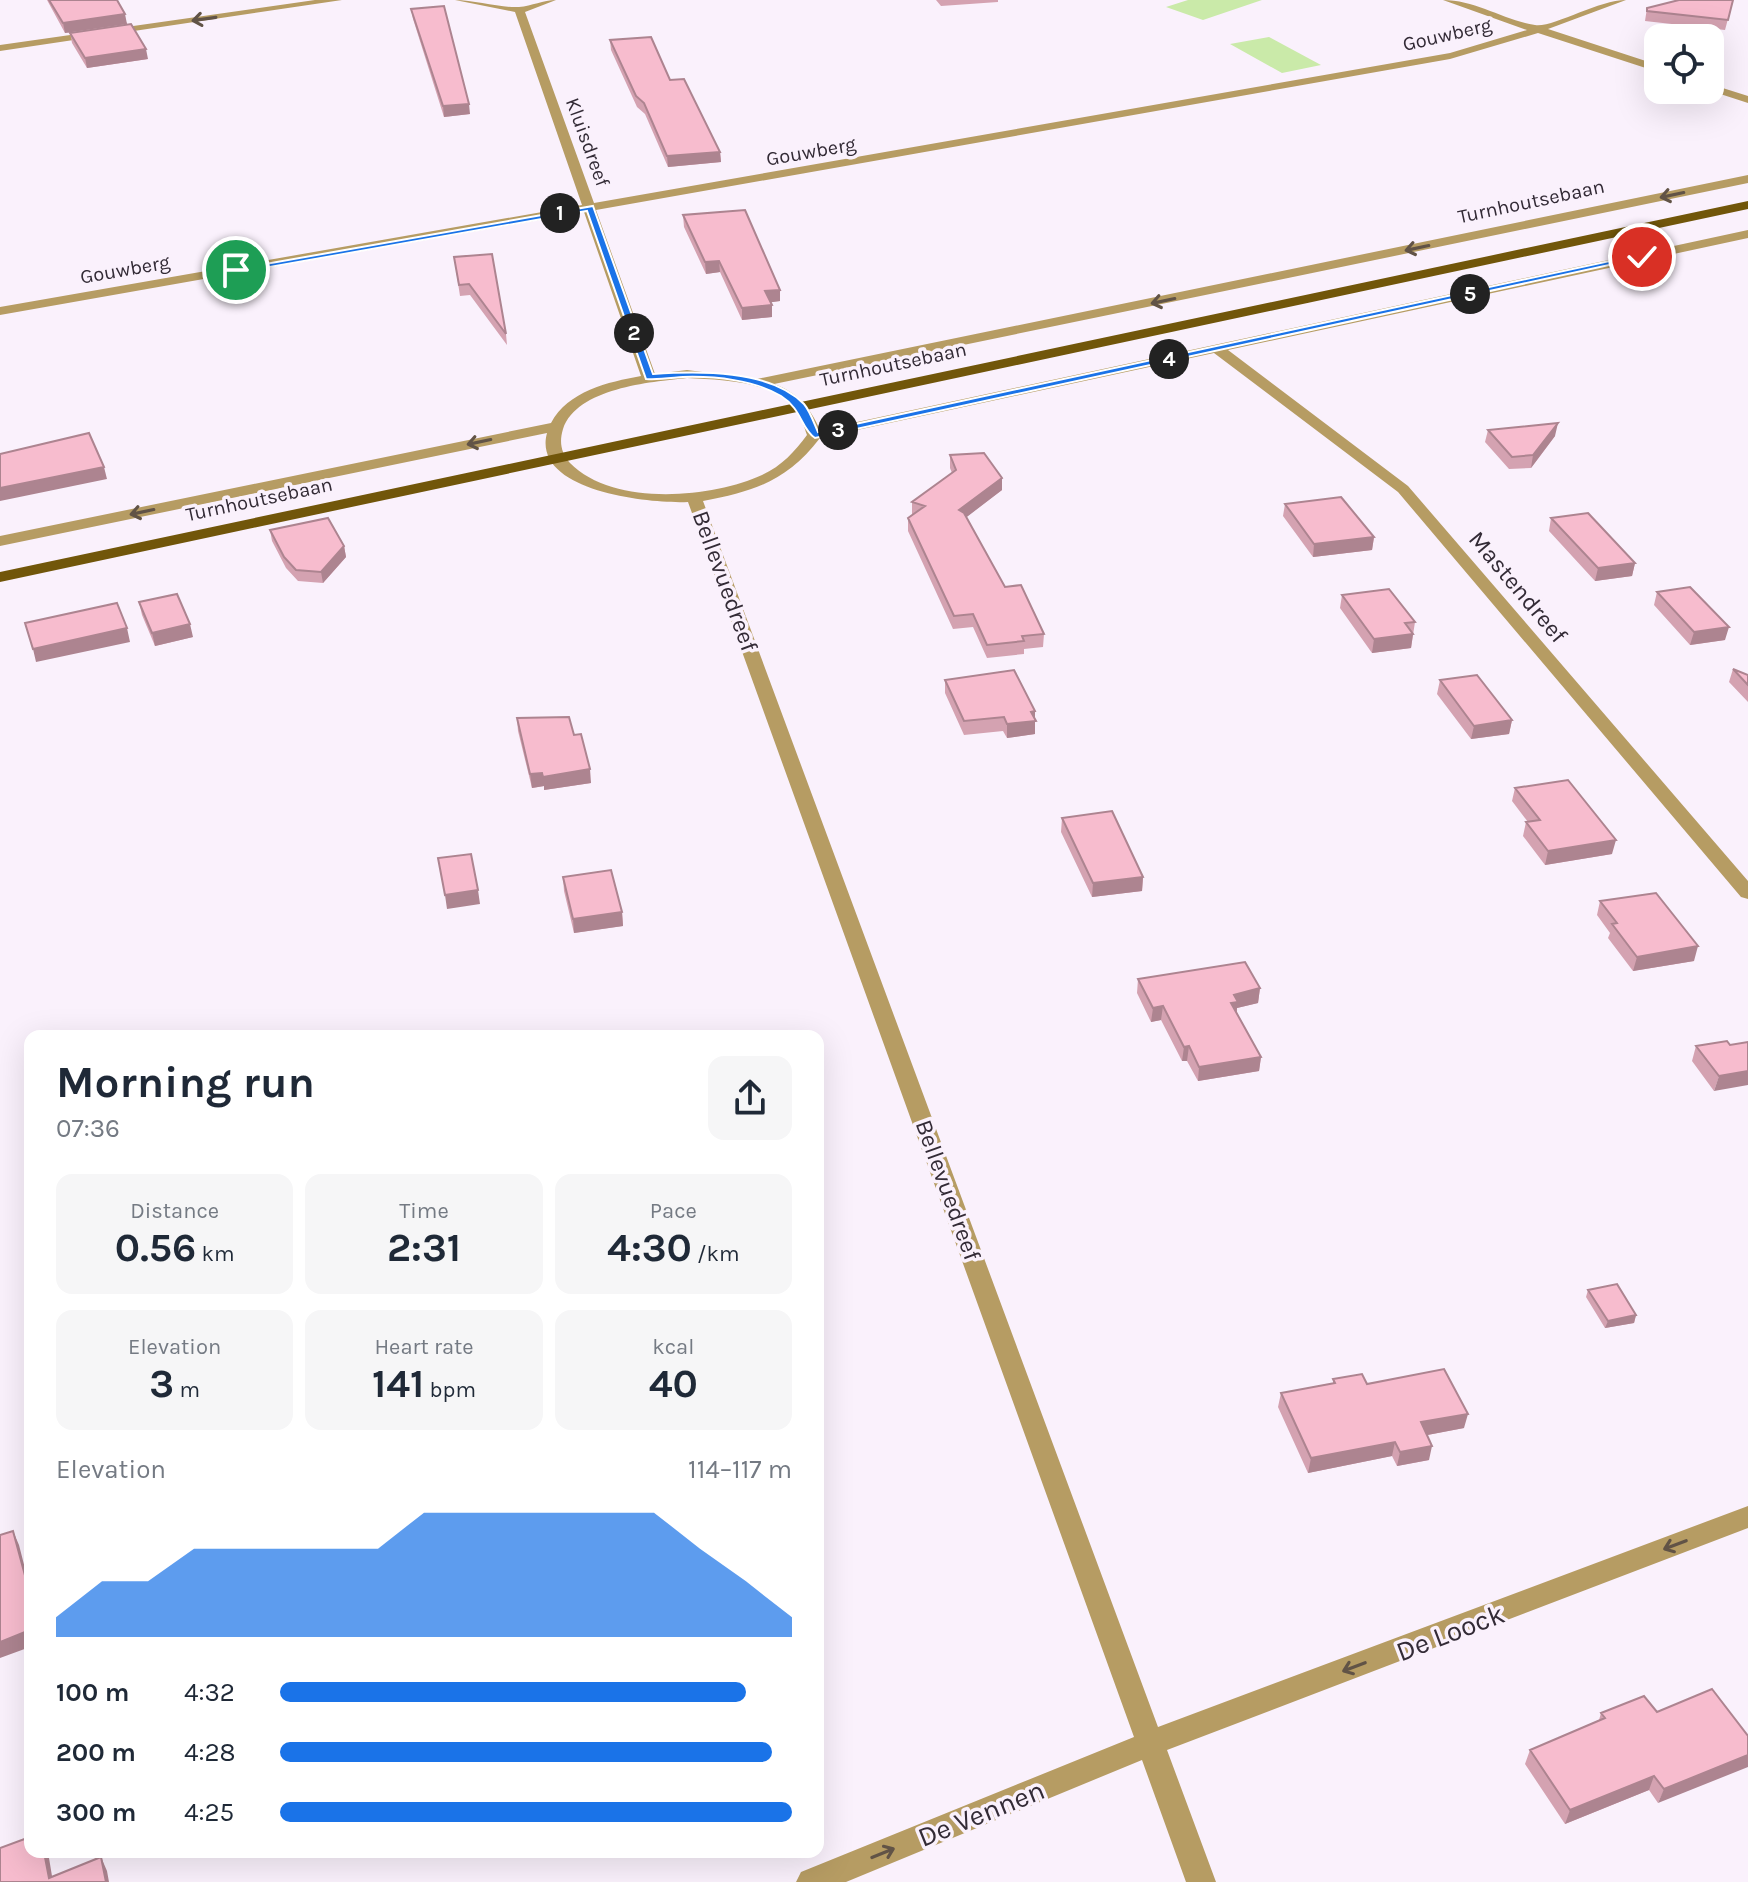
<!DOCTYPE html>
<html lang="en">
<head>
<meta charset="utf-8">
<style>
	:root { --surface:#fff; --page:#f6f6f7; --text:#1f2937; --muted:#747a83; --accent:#1a73e8 }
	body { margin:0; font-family:Karla,sans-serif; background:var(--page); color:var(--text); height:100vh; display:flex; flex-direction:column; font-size:30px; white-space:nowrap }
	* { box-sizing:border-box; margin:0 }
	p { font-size:26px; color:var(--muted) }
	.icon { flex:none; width:44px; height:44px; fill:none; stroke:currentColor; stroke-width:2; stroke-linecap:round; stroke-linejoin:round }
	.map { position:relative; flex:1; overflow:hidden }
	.sheet { position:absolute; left:24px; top:1030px; width:800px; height:828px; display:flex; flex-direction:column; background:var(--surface); border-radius:16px; box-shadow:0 8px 32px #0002 }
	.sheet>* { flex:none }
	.controls { position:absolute; left:1644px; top:24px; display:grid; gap:16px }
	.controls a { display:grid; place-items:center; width:80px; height:80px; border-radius:16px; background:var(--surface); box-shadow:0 8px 32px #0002; font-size:40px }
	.pin { position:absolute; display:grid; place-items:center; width:68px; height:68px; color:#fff; margin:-34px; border:4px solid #fff; border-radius:50%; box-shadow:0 2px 8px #0007 }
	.km { position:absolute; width:40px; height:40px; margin:-20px; border-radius:50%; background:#222; color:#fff; font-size:22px; line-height:40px; text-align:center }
	.round { display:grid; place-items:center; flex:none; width:84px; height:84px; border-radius:16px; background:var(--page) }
	.overview { display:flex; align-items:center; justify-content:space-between; height:136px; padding:0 32px }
	h1 { font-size:44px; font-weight:700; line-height:60px }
	.figures { display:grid; grid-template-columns:repeat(3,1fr); gap:12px; height:136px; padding:8px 32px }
	.figures div { display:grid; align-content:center; border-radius:16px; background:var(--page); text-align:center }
	.figures b { font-size:40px; font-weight:700 }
	.figures small { font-size:22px; font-weight:400 }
	.figures p { font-size:22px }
	.chart { height:224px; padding:16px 32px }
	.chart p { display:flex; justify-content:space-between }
	.chart svg { width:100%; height:144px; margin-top:8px; fill:var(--accent); opacity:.7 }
	ul { padding:0 32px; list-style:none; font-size:26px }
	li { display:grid; grid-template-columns:128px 96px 1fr; align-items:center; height:60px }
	li i { height:20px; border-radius:10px; background:var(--accent) }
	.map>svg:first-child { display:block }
</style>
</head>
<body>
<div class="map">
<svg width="1748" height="1882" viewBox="0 0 1748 1882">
	<rect width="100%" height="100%" fill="#faf1fc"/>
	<path fill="#caeaa9" d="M 1188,0 L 1262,0 L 1203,20 L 1166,7 Z
		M 1269,37 L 1321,65 L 1282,73 L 1230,44 Z"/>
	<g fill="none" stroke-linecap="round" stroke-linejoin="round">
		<path fill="#b69c63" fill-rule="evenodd" d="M 315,0 L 342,0 L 0,51 L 0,45 Z
			M 455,0 C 475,0 500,8 519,7 C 532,6 543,0 556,0 L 525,12 L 594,203 L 1450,53 L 1527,30 L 1443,0 C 1476,0 1503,20 1535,25 C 1553,28 1598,0 1626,0 L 1548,29 L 1658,65 L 1658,72 L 1538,33 L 1450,59 L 596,210 L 655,374 L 687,370 L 757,379 L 1748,175 L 1748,183 L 774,384 C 798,393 810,407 820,430 L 1748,230 L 1748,238 L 1228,350 L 1408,486 L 1748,881 L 1748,899 L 1741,897 L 1398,492 L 1214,353 L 820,438 C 787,481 755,491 703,501 L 1158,1727 L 1748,1506 L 1748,1528 L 1167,1750 L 1216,1882 L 1186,1882 L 1142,1760 L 846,1882 L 796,1882 L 801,1872 L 1134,1737 L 688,502 C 652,504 531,492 547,433 L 0,546 L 0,536 L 551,423 C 568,391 608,382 641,376 L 584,212 L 0,315 L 0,307 L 582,205 L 515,12 ZM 687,378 C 721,380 774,380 797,411 C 802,418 804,427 807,435 C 795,451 782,466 762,475 C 712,498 613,507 570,463 C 561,453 559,442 563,429 C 577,388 650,382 687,378 Z
			M 1710,84 L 1748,96 L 1748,103 L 1708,90 Z"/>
		<path fill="#71560a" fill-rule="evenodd" d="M 1748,201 L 1748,209 L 0,582 L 0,572 Z"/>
	</g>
	<path fill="#d4a2b1" d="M 47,0 L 117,0 L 127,24 L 65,33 Z
		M 936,0 L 998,0 L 998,2 L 941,6 Z
		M 1733,0 L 1725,30 L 1645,21 L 1647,8 Z
		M 411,9 L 470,114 L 444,117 L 413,19 Z
		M 70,33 L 148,59 L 87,68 L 72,43 Z
		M 610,40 L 670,80 L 720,152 L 721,162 L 668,167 L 645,114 L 637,107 L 611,50 Z
		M 683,215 L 780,301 L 771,302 L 772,305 L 772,317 L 742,320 L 720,272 L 706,274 L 684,227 Z
		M 454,257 L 506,334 L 507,345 L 470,295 L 460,296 Z
		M 1488,430 L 1555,436 L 1531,468 L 1509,469 L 1485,442 Z
		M 950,455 L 1002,478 L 1002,490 L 966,517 L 1005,587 L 1044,634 L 1043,647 L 1024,649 L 1024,654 L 987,658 L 973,627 L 953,629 L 908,531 L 908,518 L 913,515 L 912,514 L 912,502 L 952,473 L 950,468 Z
		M 1285,504 L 1374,537 L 1372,550 L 1313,557 L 1283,516 Z
		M 1551,518 L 1635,563 L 1632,576 L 1595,581 L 1549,531 Z
		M 270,530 L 344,546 L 346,557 L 323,583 L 298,581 L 286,568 L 272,541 Z
		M 1657,592 L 1725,640 L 1690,645 L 1654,605 Z
		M 1342,595 L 1415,622 L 1411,648 L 1372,653 L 1340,608 Z
		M 139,602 L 193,637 L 155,646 L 142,615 Z
		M 1733,669 L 1748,675 L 1748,702 L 1729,682 Z
		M 945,680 L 1035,711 L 1035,734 L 1007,738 L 1003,731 L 964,735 L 945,693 Z
		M 1440,680 L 1512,720 L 1509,734 L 1471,739 L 1437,694 Z
		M 517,718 L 574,735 L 591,783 L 544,790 L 544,786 L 532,788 L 518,731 Z
		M 1515,788 L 1612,854 L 1545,865 L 1523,836 L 1526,822 L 1528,822 L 1512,801 Z
		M 1062,818 L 1143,877 L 1142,891 L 1092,897 L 1061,832 Z
		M 563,877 L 622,912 L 623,926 L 574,933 L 564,891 Z
		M 1600,901 L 1694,961 L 1633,971 L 1608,938 L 1610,933 L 1597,915 Z
		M 1138,979 L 1260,988 L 1258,1003 L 1237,1008 L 1237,1013 L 1261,1057 L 1259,1071 L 1198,1081 L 1187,1061 L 1182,1061 L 1161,1020 L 1151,1022 L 1137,993 Z
		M 1730,1045 L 1714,1091 L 1692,1061 L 1696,1046 Z
		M 1588,1290 L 1636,1315 L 1634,1323 L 1605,1328 L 1586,1297 Z
		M 1333,1379 L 1367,1384 L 1464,1428 L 1427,1435 L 1429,1460 L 1397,1466 L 1392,1456 L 1308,1473 L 1278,1407 L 1281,1393 L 1333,1383 Z
		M 1712,1689 L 1658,1803 L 1649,1790 L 1565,1824 L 1525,1764 L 1530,1750 L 1599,1720 L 1601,1713 L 1657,1712 Z"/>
	<path fill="#ad8490" d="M 125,14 L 127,24 L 65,33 L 63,23 Z
		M 146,49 L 148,59 L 87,68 L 85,58 Z
		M 469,104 L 470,114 L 444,117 L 443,106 Z
		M 720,152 L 721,162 L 668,167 L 667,156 Z
		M 719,261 L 720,272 L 706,274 L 705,262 Z
		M 780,290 L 780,301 L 766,303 L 765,291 Z
		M 772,305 L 772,317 L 742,320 L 742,308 Z
		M 1558,423 L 1555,436 L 1531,468 L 1533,455 Z
		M 104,467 L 107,479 L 0,501 L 0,488 Z
		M 1002,478 L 1002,490 L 959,523 L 959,510 Z
		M 1374,537 L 1372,550 L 1313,557 L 1314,544 Z
		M 344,546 L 346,557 L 323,583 L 321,572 Z
		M 1635,563 L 1632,576 L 1595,581 L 1598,568 Z
		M 190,624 L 193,637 L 155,646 L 152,633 Z
		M 1729,627 L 1725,640 L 1690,645 L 1694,632 Z
		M 127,628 L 130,642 L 36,662 L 33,649 Z
		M 1413,634 L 1411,648 L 1372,653 L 1374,639 Z
		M 1035,711 L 1035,734 L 1007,738 L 1007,724 L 1031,712 Z
		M 1512,720 L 1509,734 L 1471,739 L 1474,726 Z
		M 590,769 L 591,783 L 544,790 L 544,786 L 532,788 L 530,774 Z
		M 1616,840 L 1612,854 L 1545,865 L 1548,851 Z
		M 1143,877 L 1142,891 L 1092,897 L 1093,883 Z
		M 478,890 L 480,904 L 447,909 L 445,895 Z
		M 622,912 L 623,926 L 574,933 L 573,919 Z
		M 1698,946 L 1694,961 L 1633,971 L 1637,957 Z
		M 1260,988 L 1258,1003 L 1237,1008 L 1236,1016 L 1231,1003 L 1234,995 Z
		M 1163,1006 L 1161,1020 L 1151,1022 L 1153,1008 Z
		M 1189,1046 L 1187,1061 L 1182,1061 L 1184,1047 Z
		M 1261,1057 L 1259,1071 L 1198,1081 L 1199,1067 Z
		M 1748,1071 L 1748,1085 L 1714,1091 L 1719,1076 Z
		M 1636,1315 L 1634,1323 L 1605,1328 L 1608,1321 Z
		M 1468,1414 L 1464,1428 L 1417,1437 L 1421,1422 Z
		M 1395,1442 L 1392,1456 L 1308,1473 L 1311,1458 Z
		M 1432,1446 L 1429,1460 L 1397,1466 L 1400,1452 Z
		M 13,1531 L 19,1545 L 30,1588 L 30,1594 Z
		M 30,1630 L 30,1647 L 0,1658 L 0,1642 Z
		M 1748,1755 L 1748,1767 L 1658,1803 L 1664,1789 Z
		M 1654,1776 L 1649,1790 L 1565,1824 L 1570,1810 Z
		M 44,1852 L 48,1852 L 53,1882 L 49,1878 Z
		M 101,1857 L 107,1871 L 109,1882 L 106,1882 Z"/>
	<path fill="#f7bcce" stroke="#ad8490" stroke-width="2" d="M 49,0 L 117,0 L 125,14 L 63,23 Z
		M 1679,0 L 1733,0 L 1728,20 L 1647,11 L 1647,8 Z
		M 444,6 L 469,104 L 443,106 L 411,9 Z
		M 131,24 L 146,49 L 85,58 L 70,33 Z
		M 651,37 L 670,80 L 684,79 L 720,152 L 667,156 L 644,103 L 636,96 L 610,40 Z
		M 745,210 L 780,290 L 765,291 L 772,305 L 742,308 L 719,261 L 705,262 L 683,215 Z
		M 492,254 L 506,334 L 469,284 L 459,285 L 454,257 Z
		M 1558,423 L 1533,455 L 1512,457 L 1488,430 Z
		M 89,433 L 104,467 L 0,488 L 0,454 Z
		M 984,453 L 1002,478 L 959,510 L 964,513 L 1005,587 L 1021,585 L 1044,634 L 1022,636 L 1024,641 L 987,645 L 973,614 L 954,616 L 908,518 L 925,506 L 912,502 L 956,470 L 950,455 Z
		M 1341,497 L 1374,537 L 1314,544 L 1285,504 Z
		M 1588,513 L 1635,563 L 1598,568 L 1551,518 Z
		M 328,518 L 344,546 L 321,572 L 296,570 L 284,557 L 270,530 Z
		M 1690,587 L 1729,627 L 1694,632 L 1657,592 Z
		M 1389,589 L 1415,622 L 1405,623 L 1413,634 L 1374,639 L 1342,595 Z
		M 177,594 L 190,624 L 152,633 L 139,602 Z
		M 117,603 L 127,628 L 33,649 L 25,623 Z
		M 1733,669 L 1748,675 L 1748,685 Z
		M 1014,670 L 1035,711 L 1031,712 L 1036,721 L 1007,724 L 1004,717 L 964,721 L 945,680 Z
		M 1477,675 L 1512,720 L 1474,726 L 1440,680 Z
		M 569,717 L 574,735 L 581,734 L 590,769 L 543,777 L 542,773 L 530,774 L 517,718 Z
		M 1568,780 L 1616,840 L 1548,851 L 1526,822 L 1540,820 L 1515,788 Z
		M 1112,811 L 1143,877 L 1093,883 L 1062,818 Z
		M 471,854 L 478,890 L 445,895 L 438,858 Z
		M 611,870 L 622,912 L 573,919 L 563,877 Z
		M 1656,893 L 1698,946 L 1637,957 L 1612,924 L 1617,923 L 1600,901 Z
		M 1245,962 L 1260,988 L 1234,995 L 1238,1002 L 1231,1003 L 1261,1057 L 1199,1067 L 1189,1046 L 1184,1047 L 1163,1006 L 1153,1008 L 1138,979 Z
		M 665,1033 L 666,1036 L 644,1036 Z
		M 1727,1041 L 1730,1045 L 1748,1042 L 1748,1071 L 1719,1076 L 1696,1046 Z
		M 1617,1284 L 1636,1315 L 1608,1321 L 1588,1290 Z
		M 1444,1369 L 1468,1414 L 1421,1422 L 1432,1446 L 1400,1452 L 1395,1442 L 1311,1458 L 1281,1393 L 1335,1383 L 1333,1379 L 1362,1374 L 1367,1384 Z
		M 13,1531 L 30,1594 L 30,1630 L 0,1642 L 0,1535 Z
		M 1712,1689 L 1748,1736 L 1748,1755 L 1664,1789 L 1654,1776 L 1570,1810 L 1530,1750 L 1605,1718 L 1601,1713 L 1644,1696 L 1657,1712 Z
		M 30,1837 L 30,1852 L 44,1852 L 49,1878 L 101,1857 L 106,1882 L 0,1882 L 0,1848 Z"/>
	<defs><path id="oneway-shaft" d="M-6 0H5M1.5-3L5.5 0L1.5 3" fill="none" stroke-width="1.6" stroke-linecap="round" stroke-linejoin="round" transform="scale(2)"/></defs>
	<g stroke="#615346">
		<use href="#oneway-shaft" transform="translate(204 19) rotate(172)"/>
		<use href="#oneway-shaft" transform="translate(1672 195) rotate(168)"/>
		<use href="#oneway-shaft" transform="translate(1417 248) rotate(168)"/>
		<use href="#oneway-shaft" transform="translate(1163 301) rotate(168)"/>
		<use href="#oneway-shaft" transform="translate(479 442) rotate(168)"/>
		<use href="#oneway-shaft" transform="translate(142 512) rotate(168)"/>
		<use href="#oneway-shaft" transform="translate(1675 1545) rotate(159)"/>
		<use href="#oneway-shaft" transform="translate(1354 1667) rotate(159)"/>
		<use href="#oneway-shaft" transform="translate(883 1853) rotate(-22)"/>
	</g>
	<path fill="#1a73e8" stroke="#fff" stroke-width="2" d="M 593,206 L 653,374 C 697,371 770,369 804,404 C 810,411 814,423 818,432 L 1642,254 L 1646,257 L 815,438 C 801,429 802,409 781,396 C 754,380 715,376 683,377 C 671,378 658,380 646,379 L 587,211 L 236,273 L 232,270 Z"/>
	<g text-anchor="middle" stroke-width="7" stroke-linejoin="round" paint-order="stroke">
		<g font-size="20" fill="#332b36" stroke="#faf1fc">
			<text transform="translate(1447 34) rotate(-13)" y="7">Gouwberg</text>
			<text transform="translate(588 142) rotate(70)" y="7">Kluisdreef</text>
			<text transform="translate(811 151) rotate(-10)" y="7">Gouwberg</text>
			<text transform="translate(1531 201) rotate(-12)" y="7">Turnhoutsebaan</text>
			<text transform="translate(125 269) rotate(-10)" y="7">Gouwberg</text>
			<text transform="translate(893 364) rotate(-12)" y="7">Turnhoutsebaan</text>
			<text transform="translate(259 499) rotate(-12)" y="7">Turnhoutsebaan</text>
		</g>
		<g font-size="24" fill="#332b36" stroke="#faf1fc">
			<text transform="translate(725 581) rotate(70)" y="8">Bellevuedreef</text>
			<text transform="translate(1518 587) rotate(50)" y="8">Mastendreef</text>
			<text transform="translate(948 1190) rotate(70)" y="8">Bellevuedreef</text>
		</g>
		<g font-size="28" fill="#332b36" stroke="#faf1fc">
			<text transform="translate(1450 1632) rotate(-21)" y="10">De Loock</text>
			<text transform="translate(981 1813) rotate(-22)" y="10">De Vennen</text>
		</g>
	</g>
</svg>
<div class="controls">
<a><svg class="icon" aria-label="locate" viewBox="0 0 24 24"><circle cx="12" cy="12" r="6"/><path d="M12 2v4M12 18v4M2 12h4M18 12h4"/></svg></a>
</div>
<div class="pin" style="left:236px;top:270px;background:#1e9e55"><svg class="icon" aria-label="arrive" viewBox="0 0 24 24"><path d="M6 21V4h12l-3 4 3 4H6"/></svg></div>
<div class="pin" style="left:1642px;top:257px;background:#d93025"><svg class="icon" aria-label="check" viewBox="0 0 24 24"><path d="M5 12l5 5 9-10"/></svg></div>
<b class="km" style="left:560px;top:213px">1</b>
<b class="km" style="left:634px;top:333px">2</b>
<b class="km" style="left:838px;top:430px">3</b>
<b class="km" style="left:1169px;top:359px">4</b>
<b class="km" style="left:1470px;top:294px">5</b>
<section class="sheet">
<div class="overview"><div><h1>Morning run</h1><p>07:36</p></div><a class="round"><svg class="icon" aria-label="share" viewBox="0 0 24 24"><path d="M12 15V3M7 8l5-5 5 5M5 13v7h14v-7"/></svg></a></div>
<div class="figures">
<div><p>Distance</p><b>0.56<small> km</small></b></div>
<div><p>Time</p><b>2:31</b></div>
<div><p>Pace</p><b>4:30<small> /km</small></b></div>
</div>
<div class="figures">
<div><p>Elevation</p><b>3<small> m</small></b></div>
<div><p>Heart rate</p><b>141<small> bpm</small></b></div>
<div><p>kcal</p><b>40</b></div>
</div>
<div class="chart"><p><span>Elevation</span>114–117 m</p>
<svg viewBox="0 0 160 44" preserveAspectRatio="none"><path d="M0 44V38L10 27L20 27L30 17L40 17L50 17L60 17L70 17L80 6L90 6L100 6L110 6L120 6L130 6L140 17L150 27L160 38V44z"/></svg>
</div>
<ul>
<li><b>100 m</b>4:32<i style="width:91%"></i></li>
<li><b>200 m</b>4:28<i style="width:96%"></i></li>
<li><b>300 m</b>4:25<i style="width:100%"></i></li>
</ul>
</section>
</div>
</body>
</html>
